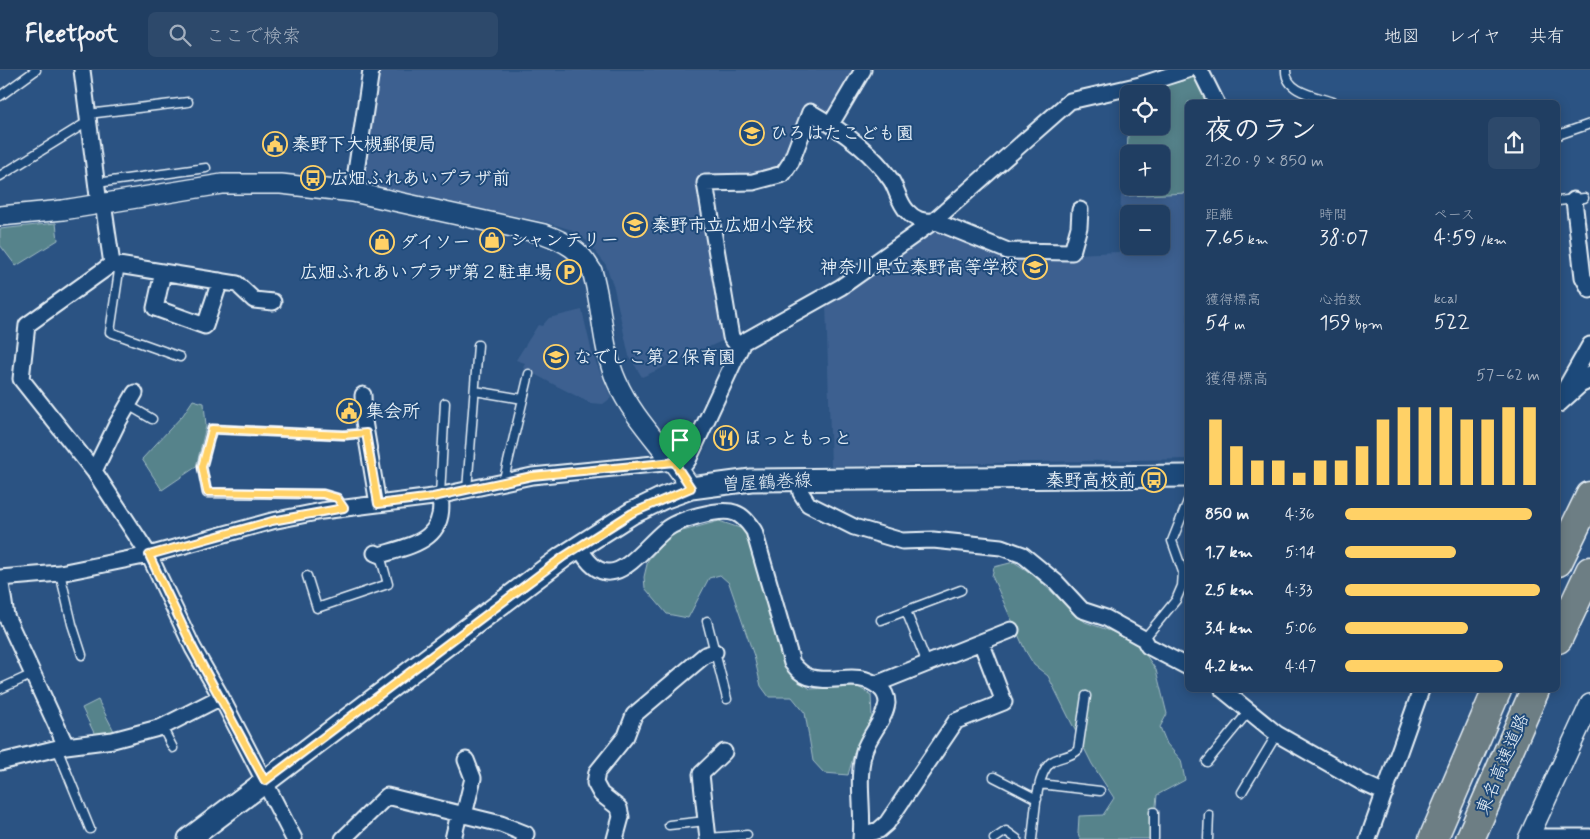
<!DOCTYPE html>
<html lang="ja">
<head>
<meta charset="utf-8">
<style>
	:root { --surface:#203e62; --page:#2d496b; --text:#f1f3f6; --muted:#a2aebe; --line:#3d5777; --accent:#ffd166 }
	body { margin:0; font-family:Mynerve,"Klee One",sans-serif; background:var(--page); color:var(--text); height:100vh; display:flex; flex-direction:column; font-size:19px; white-space:nowrap }
	* { box-sizing:border-box; margin:0 }
	p { font-size:16px; color:var(--muted) }
	.icon { flex:none; width:28px; height:28px; fill:none; stroke:currentColor; stroke-width:2; stroke-linecap:round; stroke-linejoin:round }
	.map { position:relative; flex:1; overflow:hidden }
	.details { position:absolute; left:1185px; top:30px; width:375px; height:592px; display:flex; flex-direction:column; background:var(--surface); border-radius:8px; box-shadow:0 2px 12px #0003,0 0 0 1px var(--line) }
	.details>* { flex:none }
	.controls { position:absolute; left:1120px; top:15px; display:grid; gap:10px }
	.controls a { display:grid; place-items:center; width:50px; height:50px; border-radius:8px; background:var(--surface); box-shadow:0 2px 12px #0003,0 0 0 1px var(--line); font-size:25px }
	.pin { position:absolute; display:grid; place-items:center; width:42px; height:42px; color:#fff; margin:-51px -21px; border-radius:50% 50% 50% 0; rotate:-45deg; box-shadow:0 0 5px #0007 }
	.pin .icon { rotate:45deg }
	.round { display:grid; place-items:center; flex:none; width:52px; height:52px; border-radius:8px; background:var(--page) }
	.headline { display:flex; align-items:center; justify-content:space-between; height:85px; padding:0 20px }
	h1 { font-size:28px; font-weight:600; line-height:38px }
	.figures { display:grid; grid-template-columns:repeat(3,1fr); gap:8px; height:85px; padding:5px 20px }
	.figures div { display:grid; align-content:center }
	.figures b { font-size:21px; font-weight:600 }
	.figures small { font-size:14px; font-weight:400 }
	.figures p { font-size:14px }
	.chart { height:140px; padding:10px 20px }
	.chart p { display:flex; justify-content:space-between }
	.chart svg { width:100%; height:90px; margin-top:5px; stroke:var(--accent); stroke-width:6 }
	ul { padding:0 20px; list-style:none; font-size:16px }
	li { display:grid; grid-template-columns:80px 60px 1fr; align-items:center; height:38px }
	li i { height:12px; border-radius:6px; background:var(--accent) }
	header { display:flex; align-items:center; gap:30px; box-sizing:border-box; height:70px; padding:0 25px; background:var(--surface); border-bottom:1px solid var(--line) }
	header strong { font-size:24px }
	nav { display:flex; gap:28px; margin-inline-start:auto; font-size:18px }
	.search { width:350px; height:45px; background:var(--page); display:flex; align-items:center; gap:12px; box-sizing:border-box; padding:0 18px; border-radius:8px; color:var(--muted); font-size:19px }
	.map>svg:first-child { display:block }
</style>
</head>
<body>
<header>
<strong>Fleetfoot</strong>
<div class="search"><svg class="icon" aria-label="search" viewBox="0 0 24 24"><circle cx="10" cy="10" r="6"/><path d="M15 15l6 6"/></svg>ここで検索</div>
<nav><a>地図</a><a>レイヤ</a><a>共有</a></nav>
</header>
<div class="map">
<svg width="1590" height="769" viewBox="0 0 1590 769">
	<rect width="100%" height="100%" fill="#2b5383"/>
	<filter id="ink" filterUnits="userSpaceOnUse"><feTurbulence type="fractalNoise" baseFrequency=".02" numOctaves="2"/><feDisplacementMap in="SourceGraphic" scale="10" xChannelSelector="R" yChannelSelector="G"/><feConvolveMatrix kernelMatrix="1 2 1 2 8 2 1 2 1" color-interpolation-filters="sRGB"/></filter>
	<g filter="url(#ink)">
		<path fill="#3d6190" fill-rule="evenodd" d="M 380,0 L 855,0 L 829,47 L 805,40 L 785,85 L 778,96 L 753,104 L 704,104 L 731,267 L 642,307 L 629,286 L 614,218 L 606,195 L 587,171 L 569,159 L 545,152 L 373,117 L 363,105 Z
			M 1196,4 L 1211,32 L 1188,32 L 1187,389 L 831,396 L 826,232 L 869,206 L 935,157 L 1010,187 L 1119,182 L 1121,126 L 1127,97 L 1127,23 ZM 1129,24 L 1161,24 L 1161,56 L 1129,56 ZM 1129,84 L 1161,84 L 1161,116 L 1129,116 ZM 1129,144 L 1161,144 L 1161,176 L 1129,176 Z
			M 582,240 L 592,283 L 611,328 L 603,334 L 590,333 L 553,314 L 523,298 L 525,293 L 516,290 L 538,255 L 542,256 L 549,248 Z"/>
		<path fill="#56838b" stroke="#9fbac2" fill-rule="evenodd" d="M 1196,7 L 1209,32 L 1188,32 L 1187,123 L 1125,126 L 1129,42 L 1129,56 L 1161,56 L 1161,24 L 1135,24 ZM 1129,84 L 1161,84 L 1161,116 L 1129,116 Z
			M 56,153 L 58,170 L 16,196 L 0,175 L 0,159 Z
			M 193,330 L 204,333 L 206,356 L 196,397 L 162,420 L 142,389 L 183,345 Z
			M 719,451 L 746,460 L 788,600 L 810,619 L 858,617 L 871,625 L 872,648 L 856,677 L 848,705 L 824,703 L 813,691 L 805,643 L 792,627 L 769,627 L 761,616 L 754,586 L 729,513 L 720,505 L 709,508 L 688,548 L 667,544 L 645,518 L 644,507 L 648,490 L 672,464 Z
			M 1014,492 L 1032,504 L 1085,552 L 1136,570 L 1156,600 L 1167,644 L 1160,657 L 1167,674 L 1181,690 L 1185,710 L 1157,725 L 1153,769 L 1080,769 L 1078,763 L 1079,746 L 1103,745 L 1114,728 L 1092,694 L 1048,606 L 1034,595 L 1025,580 L 992,506 L 994,497 Z
			M 98,630 L 115,663 L 96,667 L 82,638 Z"/>
		<g fill="none" stroke-linecap="round" stroke-linejoin="round">
			<defs>
				<path id="service" d="M 1286,0 C 1285,22 1316,26 1333,32
					M 0,26 L 36,0
					M 88,44 L 188,32
					M 1558,65 L 1590,54
					M 0,106 L 89,51
					M 97,113 L 206,98
					M 1558,131 L 1584,128
					M 120,194 L 110,262 L 180,287
					M 475,321 L 523,329
					M 128,335 L 152,349
					M 503,413 L 529,304
					M 467,420 L 478,275
					M 440,425 L 445,333
					M 344,438 L 337,428 L 323,424 L 207,423 L 202,397 L 212,359 L 344,365 L 366,363
					M 60,503 L 72,554 L 82,585
					M 307,506 L 317,538 L 388,514 L 380,485
					M 906,541 L 927,593
					M 881,550 L 961,520
					M 707,551 L 727,629
					M 1144,569 L 1176,530 L 1182,516 L 1183,502 L 1172,471 L 1188,431
					M 0,619 L 33,604
					M 162,657 L 173,678
					M 57,678 L 90,759
					M 1207,692 L 1249,641
					M 994,707 L 1037,729
					M 1040,714 L 1100,721
					M 1242,722 L 1277,664
					M 669,755 L 706,751
					M 708,768 L 747,765
					M 994,769 L 1006,761 L 1017,769
					M 1032,769 C 1035,748 1035,708 1050,693 C 1058,686 1070,688 1078,680 L 1086,626
					M 1154,769 L 1154,742
					M 1208,769 L 1209,745"/>
				<path id="minor" d="M 82,0 L 99,134
					M 1200,0 L 1216,32
					M 831,54 L 863,0
					M 353,122 L 371,0
					M 1574,130 L 1583,207 L 1590,220
					M 103,133 L 112,194 L 237,214 L 254,230 L 273,232
					M 112,194 L 27,255 L 21,309 L 94,401 L 149,485 L 193,578 L 221,627 L 294,769
					M 163,202 L 155,238 L 205,256 L 220,211
					M 740,279 L 731,267 L 705,113 L 753,112 L 783,104 L 791,92 L 810,42 C 840,59 871,81 891,110 C 897,119 899,133 907,141 C 915,150 923,152 934,151 L 1008,181 L 1072,182 L 1079,157 L 1080,140
					M 1565,319 L 1590,275
					M 363,325 L 364,351 L 378,434
					M 680,400 L 688,390 L 743,272 L 841,217 L 934,151 L 1070,31 L 1140,15 L 1187,0
					M 94,401 L 117,354 L 135,323
					M 799,410 L 801,423 L 808,434 L 854,457 L 902,471 L 933,470 L 1001,477 L 1023,485 L 1056,512 L 1082,540 L 1106,548 L 1144,569 L 1148,576 L 1188,597
					M 579,477 C 609,532 637,483 665,460 C 677,450 720,437 735,443 C 744,446 749,454 754,461 L 792,593 C 797,599 801,604 809,607 C 833,615 857,599 879,617 C 884,621 887,626 887,633 C 885,650 869,665 864,681 C 856,710 864,740 861,769
					M 375,483 L 380,485 C 413,475 447,470 440,425
					M 0,508 L 60,503 L 149,485 L 272,451 L 322,441 L 433,427 L 532,406 L 674,392
					M 0,508 L 6,546 L 66,676
					M 981,572 L 1011,560
					M 1223,620 L 1277,664 L 1363,713 L 1385,723
					M 0,692 L 66,676 L 113,670 L 162,657 L 221,627
					M 464,745 L 473,708 L 466,690
					M 862,765 L 879,760 L 887,753 L 956,651 L 1004,632 L 981,572 L 876,614
					M 1529,767 L 1590,767
					M 343,769 L 387,726 L 501,754 L 526,764 L 524,769
					M 453,769 L 459,744
					M 615,769 L 621,747 L 619,738 L 601,724 L 595,713 L 597,702 L 626,666 L 634,645 L 705,585 L 715,582
					M 708,769 L 701,704 L 724,682
					M 1368,769 L 1421,620"/>
				<path id="tertiary" d="M 0,146 L 63,140 L 222,114 L 281,114 L 353,122 L 544,164 C 566,172 580,180 592,201 C 603,237 601,277 617,312 C 634,351 669,382 691,418
					M 1528,769 L 1590,634"/>
				<path id="secondary" d="M 1558,331 L 1579,312 L 1590,307
					M 189,769 L 563,487 L 632,443 L 663,428 L 691,418 L 751,410 L 1188,406"/>
				<path id="motorway" d="M 1558,492 L 1590,426
					M 1558,569 L 1590,501
					M 1433,769 L 1497,620
					M 1470,769 L 1535,620"/>
			</defs>
			<use href="#service" stroke="#e8f1f8" stroke-width="11"/>
			<use href="#minor" stroke="#e8f1f8" stroke-width="19"/>
			<use href="#tertiary" stroke="#e8f1f8" stroke-width="22"/>
			<use href="#secondary" stroke="#e8f1f8" stroke-width="25"/>
			<use href="#motorway" stroke="#e8f1f8" stroke-width="31"/>
			<use href="#service" stroke="#1f4a7a" stroke-width="8"/>
			<use href="#minor" stroke="#1f4a7a" stroke-width="15"/>
			<use href="#tertiary" stroke="#1f4a7a" stroke-width="19"/>
			<use href="#secondary" stroke="#1f4a7a" stroke-width="21"/>
			<use href="#motorway" stroke="#6d7e84" stroke-width="28"/>
		</g>
	</g>
	<g fill="none" stroke-linecap="round" stroke-linejoin="round" filter="url(#ink)">
		<defs>
			<path id="route" d="M 212,359 L 344,365 L 366,363 L 378,434 L 433,427 L 532,406 L 674,392 L 691,418 L 632,443 L 563,487 L 265,711 L 193,578 L 149,485 L 272,451 L 344,438 L 337,428 L 323,424 L 207,422 L 202,397 Z"/>
		</defs>
		<use href="#route" stroke="#fff" stroke-width="10"/>
		<use href="#route" stroke="#ffd166" stroke-width="6"/>
	</g>
	<defs>
		<symbol id="school-ring" viewBox="-11 -11 22 22"><circle r="9.5" fill="#1f4a7a" stroke="#ffd166" stroke-width="1.5"/><path d="M0-5L7-2L0 1L-7-2ZM-4 1L0 2.5L4 1V4Q0 6-4 4Z" fill="#ffd166"/></symbol>
		<symbol id="civic-ring" viewBox="-11 -11 22 22"><circle r="9.5" fill="#1f4a7a" stroke="#ffd166" stroke-width="1.5"/><path d="M-.6-6.5H3V-4.5H.6V-3L4-1V1h2V6H-6V1h2V-1L-.6-3ZM-1.2 2.5V6h2.4V2.5Z" fill="#ffd166"/></symbol>
		<symbol id="bus-ring" viewBox="-11 -11 22 22"><circle r="9.5" fill="#1f4a7a" stroke="#ffd166" stroke-width="1.5"/><path d="M-5-6H5V4H4V6H2V4H-2V6H-4V4H-5ZM-3.5-4V0h7V-4ZM-3.5 1.2v1.5H-2V1.2ZM2 1.2v1.5H3.5V1.2Z" fill="#ffd166"/></symbol>
		<symbol id="shop-ring" viewBox="-11 -11 22 22"><circle r="9.5" fill="#1f4a7a" stroke="#ffd166" stroke-width="1.5"/><path d="M-5-2.5h2.3a2.7 3.5 0 0 1 5.4 0H5L5.5 6h-11ZM-1.5-2.5h3a1.5 2.3 0 0 0-3 0Z" fill="#ffd166"/></symbol>
		<symbol id="parking-ring" viewBox="-11 -11 22 22"><circle r="9.5" fill="#1f4a7a" stroke="#ffd166" stroke-width="1.5"/><path d="M-3.5-5.5H1a3.5 3.5 0 0 1 0 7H-1V5.5H-3.5ZM-1-3.4V-.6H.8a1.4 1.4 0 0 0 0-2.8Z" fill="#ffd166"/></symbol>
		<symbol id="restaurant-ring" viewBox="-11 -11 22 22"><circle r="9.5" fill="#1f4a7a" stroke="#ffd166" stroke-width="1.5"/><path d="M-5-6h1v4h1v-4h1v4h1v-4h1v5L-1.5 .5V6h-2V.5L-5-1ZM5-6V6H3V1.5H1.5Q1.5-4 5-6Z" fill="#ffd166"/></symbol>
	</defs>
	<g fill-rule="evenodd">
		<use href="#school-ring" x="738" y="49" width="28" height="28"/>
		<use href="#civic-ring" x="261" y="60" width="28" height="28"/>
		<use href="#bus-ring" x="299" y="94" width="28" height="28"/>
		<use href="#school-ring" x="621" y="141" width="28" height="28"/>
		<use href="#shop-ring" x="478" y="156" width="28" height="28"/>
		<use href="#shop-ring" x="368" y="158" width="28" height="28"/>
		<use href="#school-ring" x="1021" y="183" width="28" height="28"/>
		<use href="#parking-ring" x="555" y="188" width="28" height="28"/>
		<use href="#school-ring" x="542" y="273" width="28" height="28"/>
		<use href="#civic-ring" x="335" y="327" width="28" height="28"/>
		<use href="#restaurant-ring" x="712" y="354" width="28" height="28"/>
		<use href="#bus-ring" x="1140" y="396" width="28" height="28"/>
	</g>
	<g text-anchor="middle" stroke-width="4" stroke-linejoin="round" paint-order="stroke">
		<g font-size="18" font-weight="bold" fill="#e8f1f8" stroke="#1f4a7a" text-anchor="start">
			<text x="770" y="69">ひろはたこども園</text>
			<text x="292" y="80">秦野下大槻郵便局</text>
			<text x="330" y="114">広畑ふれあいプラザ前</text>
			<text x="652" y="161">秦野市立広畑小学校</text>
			<text x="510" y="176">シャンテリー</text>
			<text x="400" y="178">ダイソー</text>
			<text x="1018" y="203" text-anchor="end">神奈川県立秦野高等学校</text>
			<text x="552" y="208" text-anchor="end">広畑ふれあいプラザ第２駐車場</text>
			<text x="574" y="293">なでしこ第２保育園</text>
			<text x="366" y="347">集会所</text>
			<text x="744" y="374">ほっともっと</text>
			<text x="1136" y="416" text-anchor="end">秦野高校前</text>
		</g>
		<g font-size="18" fill="#e8f1f8" stroke="#1f4a7a">
			<text transform="translate(767 412) rotate(-3)" y="6">曽屋鶴巻線</text>
			<text transform="translate(1502 694) rotate(-67)" y="6">東名高速道路</text>
		</g>
	</g>
</svg>
<div class="controls">
<a><svg class="icon" aria-label="locate" viewBox="0 0 24 24"><circle cx="12" cy="12" r="6"/><path d="M12 2v4M12 18v4M2 12h4M18 12h4"/></svg></a>
<a>+</a>
<a>−</a>
</div>
<div class="pin" style="left:680px;top:400px;background:#1e9e55"><svg class="icon" aria-label="arrive" viewBox="0 0 24 24"><path d="M6 21V4h12l-3 4 3 4H6"/></svg></div>
<section class="details">
<div class="headline"><div><h1>夜のラン</h1><p>21:20 · 9 × 850 m</p></div><a class="round"><svg class="icon" aria-label="share" viewBox="0 0 24 24"><path d="M12 15V3M7 8l5-5 5 5M5 13v7h14v-7"/></svg></a></div>
<div class="figures">
<div><p>距離</p><b>7.65<small> km</small></b></div>
<div><p>時間</p><b>38:07</b></div>
<div><p>ペース</p><b>4:59<small> /km</small></b></div>
</div>
<div class="figures">
<div><p>獲得標高</p><b>54<small> m</small></b></div>
<div><p>心拍数</p><b>159<small> bpm</small></b></div>
<div><p>kcal</p><b>522</b></div>
</div>
<div class="chart"><p><span>獲得標高</span>57–62 m</p>
<svg viewBox="0 0 160 44" preserveAspectRatio="none"><path d="M5 44V12M15 44V25M25 44V32M35 44V32M45 44V38M55 44V32M65 44V32M75 44V25M85 44V12M95 44V6M105 44V6M115 44V6M125 44V12M135 44V12M145 44V6M155 44V6"/></svg>
</div>
<ul>
<li><b>850 m</b>4:36<i style="width:96%"></i></li>
<li><b>1.7 km</b>5:14<i style="width:57%"></i></li>
<li><b>2.5 km</b>4:33<i style="width:100%"></i></li>
<li><b>3.4 km</b>5:06<i style="width:63%"></i></li>
<li><b>4.2 km</b>4:47<i style="width:81%"></i></li>
</ul>
</section>
</div>
</body>
</html>
